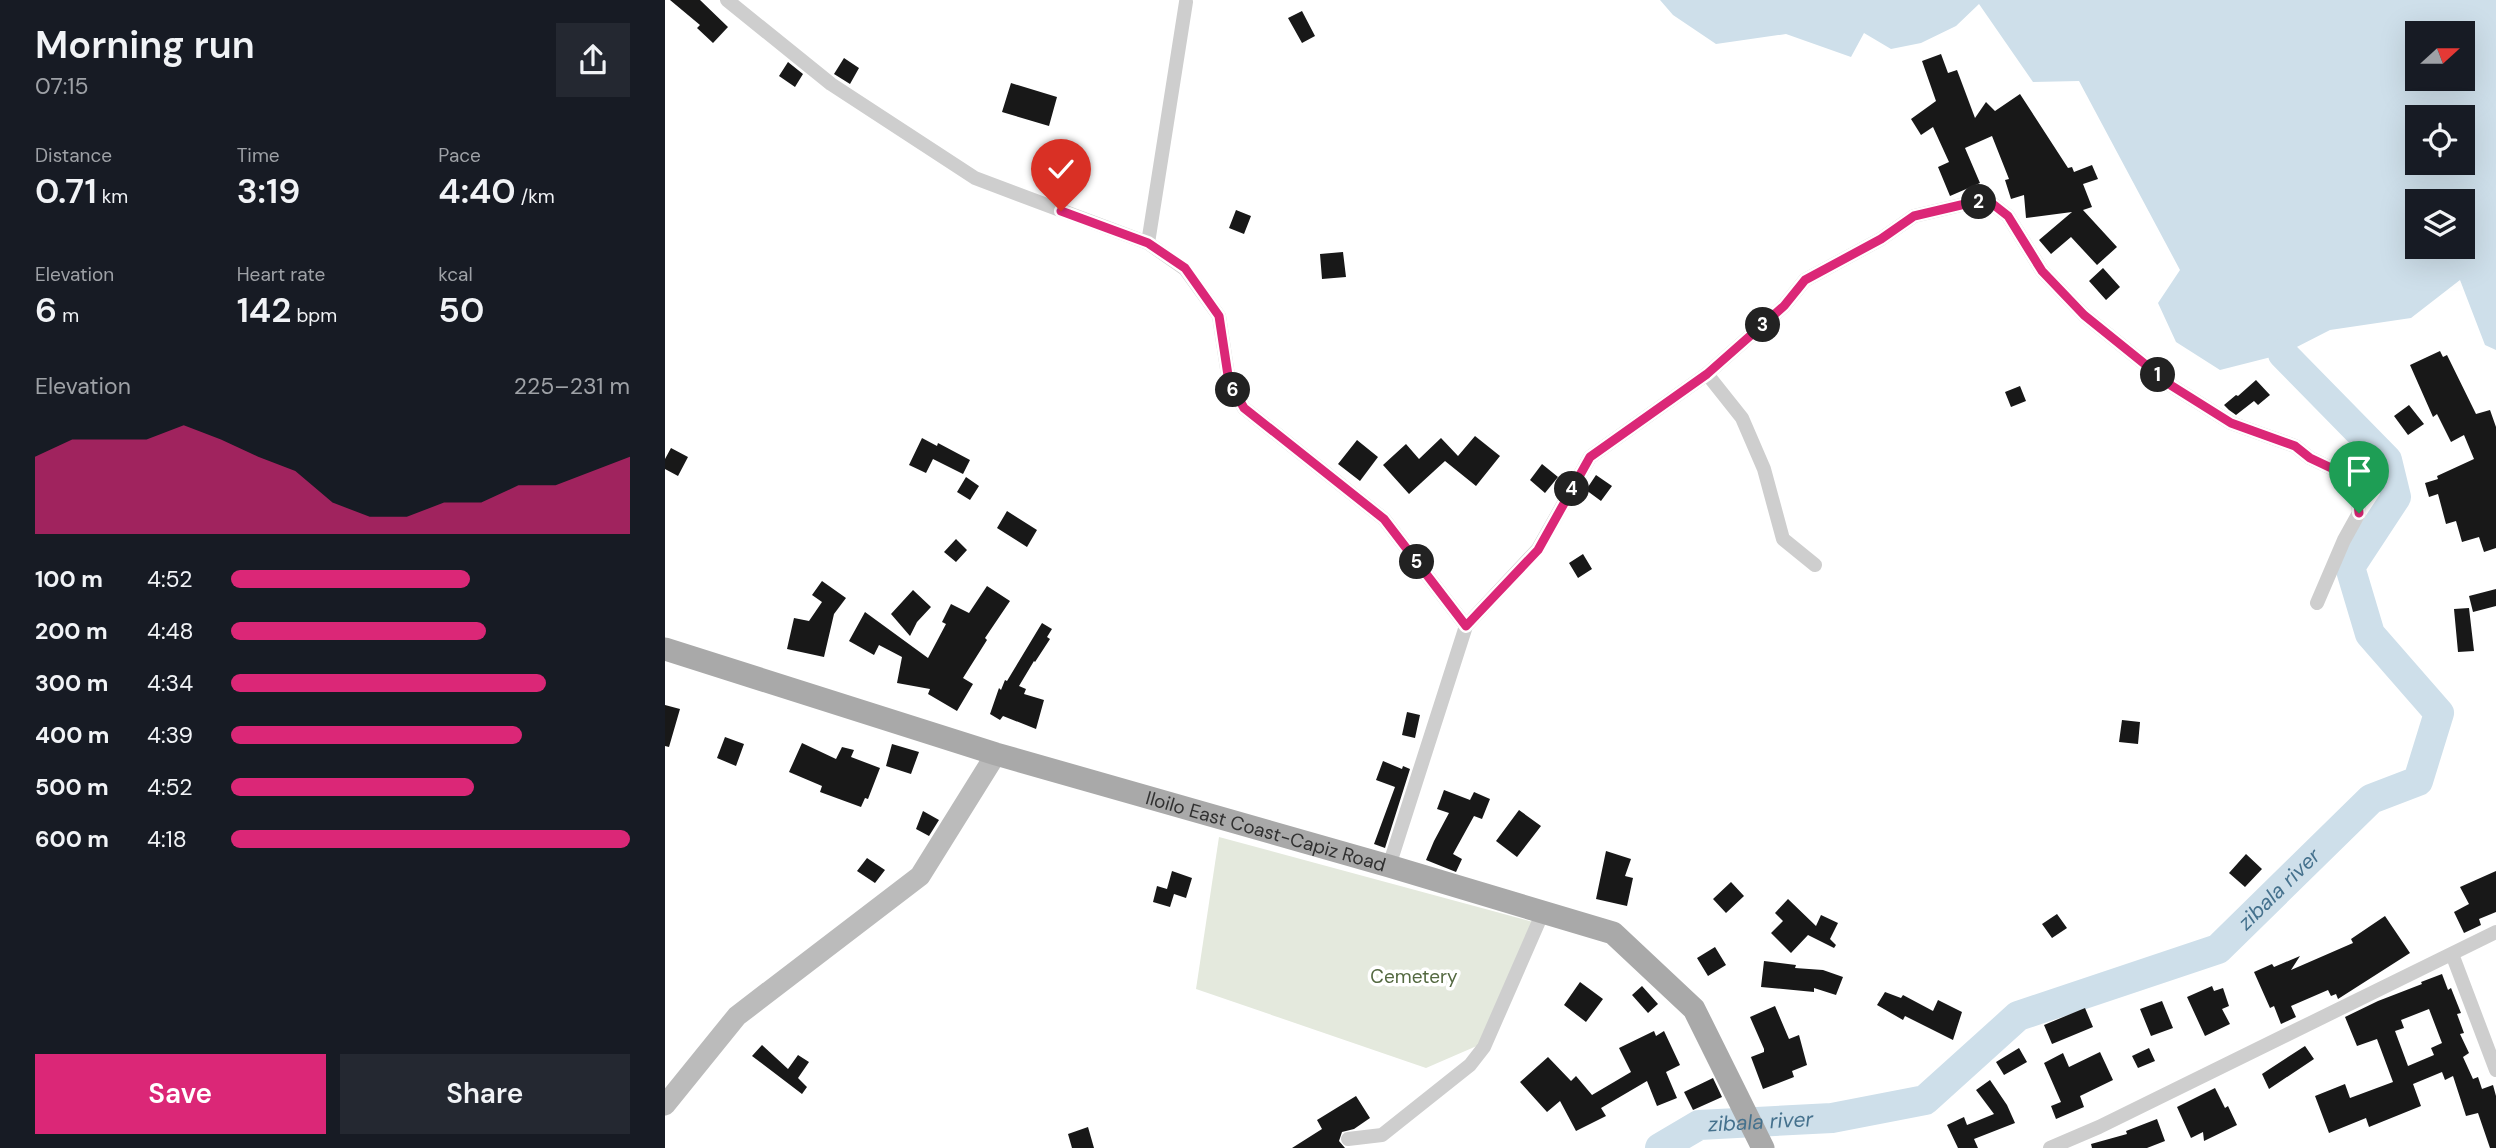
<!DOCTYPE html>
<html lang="en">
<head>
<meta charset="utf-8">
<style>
	:root { --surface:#171b24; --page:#242831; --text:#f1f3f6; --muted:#9ea1a6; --accent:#db2777 }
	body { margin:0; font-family:"DM Sans",sans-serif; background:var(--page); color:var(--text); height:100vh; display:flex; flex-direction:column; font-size:26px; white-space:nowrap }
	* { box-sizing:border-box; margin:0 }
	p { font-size:23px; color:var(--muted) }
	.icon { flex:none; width:38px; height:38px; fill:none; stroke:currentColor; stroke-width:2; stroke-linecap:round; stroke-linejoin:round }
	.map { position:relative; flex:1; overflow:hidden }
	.drawer { display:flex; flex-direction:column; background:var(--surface); width:665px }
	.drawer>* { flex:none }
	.needle { width:46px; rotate:69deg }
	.buttons { position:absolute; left:1740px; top:21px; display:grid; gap:14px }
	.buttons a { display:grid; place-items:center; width:70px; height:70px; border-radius:0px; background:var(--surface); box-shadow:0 7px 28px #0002; font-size:35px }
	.pin { position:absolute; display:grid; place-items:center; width:60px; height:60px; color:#fff; margin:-72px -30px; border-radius:50% 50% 50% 0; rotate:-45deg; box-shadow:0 0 7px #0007 }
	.pin .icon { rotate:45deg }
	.km { position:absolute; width:35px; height:35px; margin:-18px; border-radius:50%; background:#222; color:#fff; font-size:19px; line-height:35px; text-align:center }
	.round { display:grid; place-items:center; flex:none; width:74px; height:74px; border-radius:0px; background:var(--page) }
	.overview { display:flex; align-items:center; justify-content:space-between; height:119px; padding:0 35px }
	h1 { font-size:38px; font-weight:600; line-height:52px }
	.figures { display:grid; grid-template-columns:repeat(3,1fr); gap:10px; height:119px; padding:7px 35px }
	.figures div { display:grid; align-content:center }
	.figures b { font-size:35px; font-weight:600 }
	.figures small { font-size:19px; font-weight:400 }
	.figures p { font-size:19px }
	.chart { height:196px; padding:14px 35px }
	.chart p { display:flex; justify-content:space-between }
	.chart svg { width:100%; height:126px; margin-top:7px; fill:var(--accent); opacity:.7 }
	.button { display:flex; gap:14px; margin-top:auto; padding:14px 35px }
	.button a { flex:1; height:80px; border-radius:0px; background:var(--accent); color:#fff; font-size:28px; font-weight:600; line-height:80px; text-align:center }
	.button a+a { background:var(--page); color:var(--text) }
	ul { padding:0 35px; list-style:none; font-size:23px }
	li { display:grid; grid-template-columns:112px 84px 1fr; align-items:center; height:52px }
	li i { height:18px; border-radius:9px; background:var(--accent) }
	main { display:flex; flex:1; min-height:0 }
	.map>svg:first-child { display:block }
</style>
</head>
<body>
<main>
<section class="drawer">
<div class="overview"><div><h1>Morning run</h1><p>07:15</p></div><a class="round"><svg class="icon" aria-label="share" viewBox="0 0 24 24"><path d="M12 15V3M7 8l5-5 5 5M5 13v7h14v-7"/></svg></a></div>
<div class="figures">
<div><p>Distance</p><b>0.71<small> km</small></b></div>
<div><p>Time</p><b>3:19</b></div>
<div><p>Pace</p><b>4:40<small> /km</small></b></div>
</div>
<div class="figures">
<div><p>Elevation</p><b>6<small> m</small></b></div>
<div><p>Heart rate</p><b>142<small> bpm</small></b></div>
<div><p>kcal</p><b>50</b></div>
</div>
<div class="chart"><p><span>Elevation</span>225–231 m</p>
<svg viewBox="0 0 160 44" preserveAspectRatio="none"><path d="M0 44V17L10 11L20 11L30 11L40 6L50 11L60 17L70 22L80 33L90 38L100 38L110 33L120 33L130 27L140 27L150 22L160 17V44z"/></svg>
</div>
<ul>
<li><b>100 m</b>4:52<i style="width:60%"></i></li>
<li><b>200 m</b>4:48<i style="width:64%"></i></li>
<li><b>300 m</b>4:34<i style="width:79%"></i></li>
<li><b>400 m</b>4:39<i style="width:73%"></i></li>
<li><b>500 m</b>4:52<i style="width:61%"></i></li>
<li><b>600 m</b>4:18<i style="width:100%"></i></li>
</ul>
<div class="button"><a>Save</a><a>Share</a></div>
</section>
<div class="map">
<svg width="1831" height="1148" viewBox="0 0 1831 1148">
	<rect width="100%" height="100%" fill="#fff"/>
	<path fill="#e4e9dd" d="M 554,837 L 868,922 L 814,1045 L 761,1068 L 531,989 Z"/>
	<path fill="#cedfea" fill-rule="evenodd" d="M 995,0 L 1831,0 L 1831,350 L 1820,345 L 1795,280 L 1746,318 L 1665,330 L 1618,354 L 1555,370 L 1511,342 L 1493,303 L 1515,270 L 1414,81 L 1368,82 L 1314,4 L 1291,26 L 1256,43 L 1226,49 L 1199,33 L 1186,57 L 1121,34 L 1051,44 L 1008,15 ZM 1752,33 L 1797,33 L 1797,79 L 1752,79 ZM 1752,117 L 1797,117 L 1797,163 L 1752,163 ZM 1752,201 L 1797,201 L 1797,247 L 1752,247 Z"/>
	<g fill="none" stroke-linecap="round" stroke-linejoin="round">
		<path stroke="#cedfea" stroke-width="30" id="s1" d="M 995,1148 L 1034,1125 L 1167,1118 L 1260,1100 L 1353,1016 L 1553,949 L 1706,799 L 1753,781 L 1774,713 L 1705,634 L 1685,567 L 1731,497 L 1722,460 L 1618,354"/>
	</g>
	<path fill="#181818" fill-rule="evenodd" d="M 5,0 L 35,0 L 63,27 L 48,43 L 32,28 L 35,25 Z
		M 637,11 L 650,36 L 637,43 L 623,18 Z
		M 1276,54 L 1283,73 L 1292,70 L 1310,118 L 1321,102 L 1330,111 L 1355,94 L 1403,168 L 1407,167 L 1409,172 L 1427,165 L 1433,179 L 1418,184 L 1427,207 L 1418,210 L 1452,247 L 1432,265 L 1406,237 L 1386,254 L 1374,240 L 1407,212 L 1361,218 L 1359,195 L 1346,199 L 1340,180 L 1344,179 L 1327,136 L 1300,148 L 1315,183 L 1285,196 L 1273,167 L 1284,162 L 1268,127 L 1256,135 L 1246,119 L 1271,101 L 1257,61 Z
		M 179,58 L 194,68 L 185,84 L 169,74 Z
		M 123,62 L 138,74 L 130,87 L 114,76 Z
		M 346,83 L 392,97 L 384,126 L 337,112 Z
		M 571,210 L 586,216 L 579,234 L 564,228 Z
		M 678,252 L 681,277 L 657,279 L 655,254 Z
		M 1438,268 L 1455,287 L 1441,300 L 1424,281 Z
		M 1775,351 L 1778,357 L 1782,355 L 1811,414 L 1825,410 L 1831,427 L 1831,548 L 1819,552 L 1814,537 L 1797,542 L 1791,521 L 1781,524 L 1773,494 L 1764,497 L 1760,483 L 1773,479 L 1772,476 L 1809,459 L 1799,435 L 1786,442 L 1772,414 L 1768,417 L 1745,365 Z
		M 1591,380 L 1605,395 L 1593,405 L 1589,401 L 1571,415 L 1564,410 L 1559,405 L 1571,395 L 1573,396 Z
		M 1355,386 L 1361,401 L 1346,407 L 1340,392 Z
		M 1744,405 L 1759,424 L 1743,435 L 1729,416 Z
		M 810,436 L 835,456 L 811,486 L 780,461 L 744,494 L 718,465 L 741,444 L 754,459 L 776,438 L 793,456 Z
		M 257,438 L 272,446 L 273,443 L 305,460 L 298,474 L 268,459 L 261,473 L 244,465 Z
		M 692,440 L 713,457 L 695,481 L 673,464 Z
		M 6,448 L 23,457 L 13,476 L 0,469 L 0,459 Z
		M 877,464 L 893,477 L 880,493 L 865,480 Z
		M 931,475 L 947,486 L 936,501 L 921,490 Z
		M 301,477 L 314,486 L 305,500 L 292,492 Z
		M 342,511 L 372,530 L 362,547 L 332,528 Z
		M 291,539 L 302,550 L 291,562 L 279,552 Z
		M 918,554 L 927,569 L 913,578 L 904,563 Z
		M 157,581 L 181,598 L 169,614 L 159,657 L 122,649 L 129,618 L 144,621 L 157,602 L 147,595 Z
		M 322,586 L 345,601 L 320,638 L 322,640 L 298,678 L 308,684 L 292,711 L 263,694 L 265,689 L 232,683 L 237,657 L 214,645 L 209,655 L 184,641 L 200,612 L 263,658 L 281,624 L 277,622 L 286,604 L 304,613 Z
		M 1831,589 L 1831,606 L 1808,612 L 1804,596 Z
		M 248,590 L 266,607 L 252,622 L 245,636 L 226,614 Z
		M 1804,608 L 1809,651 L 1793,652 L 1789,609 Z
		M 377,623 L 387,629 L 382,637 L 385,639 L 370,662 L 369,661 L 354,686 L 361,689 L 359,694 L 379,700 L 371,729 L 338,716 L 335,720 L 325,714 L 334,688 L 336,690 L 340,680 L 342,681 Z
		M 0,705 L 15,709 L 4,747 L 0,746 Z
		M 742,712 L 755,715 L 750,738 L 737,735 Z
		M 1457,720 L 1475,722 L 1473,744 L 1454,742 Z
		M 60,737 L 79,744 L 71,766 L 52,758 Z
		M 137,743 L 171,759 L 177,747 L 189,750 L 186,757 L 215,768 L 203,799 L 200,798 L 196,807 L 155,792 L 157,786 L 124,772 Z
		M 227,744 L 254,752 L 246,774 L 221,766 Z
		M 718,761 L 737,769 L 738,766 L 745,769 L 720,848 L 709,844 L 730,787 L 711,780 Z
		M 779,790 L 805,800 L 809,792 L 825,799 L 817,819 L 809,816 L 788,854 L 797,859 L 791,872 L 761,860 L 769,841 L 784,813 L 772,809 Z
		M 854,810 L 876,826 L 852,857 L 831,841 Z
		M 258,811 L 274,820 L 264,836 L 251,829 Z
		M 941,851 L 966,859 L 960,876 L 968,878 L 962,906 L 931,899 Z
		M 1581,854 L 1597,869 L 1580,887 L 1564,873 Z
		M 202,858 L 220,870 L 210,883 L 192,871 Z
		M 507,871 L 527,878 L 521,898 L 509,894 L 505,907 L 488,902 L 492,886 L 502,889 Z
		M 1831,871 L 1831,912 L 1814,919 L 1816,925 L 1799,933 L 1789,912 L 1804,904 L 1795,887 Z
		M 1066,882 L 1079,896 L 1061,913 L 1048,899 Z
		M 1123,899 L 1151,926 L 1156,915 L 1173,923 L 1165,939 L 1171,945 L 1169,948 L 1143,935 L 1126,953 L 1106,933 L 1118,921 L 1110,913 Z
		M 1392,914 L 1402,928 L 1387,938 L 1377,924 Z
		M 1720,916 L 1745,953 L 1673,999 L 1671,994 L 1666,996 L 1663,990 L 1626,1006 L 1631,1017 L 1616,1024 L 1609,1006 L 1605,1008 L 1589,972 L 1607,964 L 1609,967 L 1635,956 L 1626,970 L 1688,943 L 1686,939 Z
		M 1050,947 L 1061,965 L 1043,976 L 1032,958 Z
		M 1099,961 L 1131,965 L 1130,968 L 1158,970 L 1178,977 L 1171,995 L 1149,988 L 1149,992 L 1096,987 Z
		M 1777,974 L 1783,990 L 1786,988 L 1796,1013 L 1792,1014 L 1799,1033 L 1795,1034 L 1804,1053 L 1798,1057 L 1808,1079 L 1813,1077 L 1817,1089 L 1828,1085 L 1831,1096 L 1831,1148 L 1825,1148 L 1813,1113 L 1801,1116 L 1788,1076 L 1780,1080 L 1777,1072 L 1748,1084 L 1756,1106 L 1704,1127 L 1701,1118 L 1664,1133 L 1650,1096 L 1680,1084 L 1685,1098 L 1728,1082 L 1712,1039 L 1692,1046 L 1680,1017 L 1713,1001 L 1757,984 L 1756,982 ZM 1764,1009 L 1777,1043 L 1766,1048 L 1769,1055 L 1743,1066 L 1730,1031 L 1739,1028 L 1736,1020 Z
		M 915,982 L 938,999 L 921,1022 L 899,1005 Z
		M 977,986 L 993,1004 L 983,1013 L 967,995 Z
		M 1547,986 L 1549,991 L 1558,988 L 1564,1006 L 1557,1009 L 1565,1024 L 1540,1036 L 1522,997 Z
		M 1220,992 L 1236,998 L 1238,995 L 1268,1011 L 1273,1000 L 1297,1012 L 1288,1040 L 1240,1016 L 1238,1020 L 1212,1005 Z
		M 1497,1001 L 1508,1028 L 1486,1036 L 1475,1009 Z
		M 1110,1006 L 1124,1039 L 1134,1035 L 1142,1065 L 1127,1071 L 1129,1077 L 1098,1089 L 1086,1057 L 1099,1052 L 1099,1049 L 1085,1017 Z
		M 1420,1008 L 1428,1027 L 1387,1044 L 1379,1025 Z
		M 989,1031 L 991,1036 L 999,1031 L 1015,1065 L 1001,1072 L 1012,1098 L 992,1106 L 982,1081 L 936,1108 L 941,1116 L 911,1131 L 895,1101 L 882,1112 L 855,1082 L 883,1057 L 906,1081 L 911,1076 L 927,1095 L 966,1072 L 954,1048 Z
		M 97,1045 L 123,1069 L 133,1055 L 144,1062 L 133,1078 L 142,1087 L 137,1094 L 87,1056 Z
		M 1640,1046 L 1649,1059 L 1604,1089 L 1597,1074 Z
		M 1354,1048 L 1362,1062 L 1339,1075 L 1331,1062 Z
		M 1484,1048 L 1490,1061 L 1473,1068 L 1467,1056 Z
		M 1435,1052 L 1448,1080 L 1415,1096 L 1419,1107 L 1391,1119 L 1386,1106 L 1396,1102 L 1379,1063 L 1398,1053 L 1404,1067 Z
		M 1048,1078 L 1057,1097 L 1028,1110 L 1019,1092 Z
		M 1325,1080 L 1342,1105 L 1350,1123 L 1309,1139 L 1313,1148 L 1293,1148 L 1282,1125 L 1299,1117 L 1302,1125 L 1329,1114 L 1311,1090 Z
		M 1550,1088 L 1560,1108 L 1563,1106 L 1572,1125 L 1539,1141 L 1538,1132 L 1526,1138 L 1512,1107 Z
		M 691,1096 L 705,1118 L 689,1129 L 677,1132 L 674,1141 L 680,1148 L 627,1148 L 657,1129 L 652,1120 Z
		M 1492,1119 L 1500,1141 L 1482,1148 L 1427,1148 L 1426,1144 L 1462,1134 L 1461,1131 Z
		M 423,1127 L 429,1148 L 407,1148 L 403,1134 Z"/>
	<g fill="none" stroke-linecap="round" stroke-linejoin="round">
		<path stroke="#cecece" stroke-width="14" d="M 62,0 L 166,84 L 310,178 L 483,243 L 520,269 L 554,316 L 564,382 L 579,408 L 719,519 L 801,626 L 724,866
			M 483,243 L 521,2
			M 1042,374 L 1077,418 L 1099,469 L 1118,539 L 1150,565
			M 801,626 L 873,549 L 925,457 L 1042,374 L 1119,306 L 1140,280 L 1216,239 L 1249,216 L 1313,201 L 1329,205 L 1343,216 L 1377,271 L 1419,315 L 1507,386 L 1566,423 L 1630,446 L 1645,458 L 1679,474 L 1692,494 L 1694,513 L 1679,540 L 1652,603
			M 1787,954 L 1831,1070
			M 683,1139 L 717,1135 L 805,1065 L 819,1047 L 878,912
			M 1385,1148 L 1434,1127 L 1831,932"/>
		<path stroke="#bbb" stroke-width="21" d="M 0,1105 L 72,1016 L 255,876 L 331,754"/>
		<path stroke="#a9a9a9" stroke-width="23" id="s2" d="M 0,649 L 331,754 L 724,866 L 948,933 L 1029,1009 L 1098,1148"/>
	</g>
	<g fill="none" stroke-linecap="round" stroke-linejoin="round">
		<defs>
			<path id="route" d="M 396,211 L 483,243 L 520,268 L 554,316 L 564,382 L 579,408 L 719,519 L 801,626 L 873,550 L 925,457 L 1042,374 L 1119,306 L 1140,280 L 1216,239 L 1249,216 L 1313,201 L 1329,205 L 1343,216 L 1377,271 L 1419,315 L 1507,386 L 1566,423 L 1630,446 L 1645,458 L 1679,474 L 1692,494 L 1694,513"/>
		</defs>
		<use href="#route" stroke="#fff" stroke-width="14"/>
		<use href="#route" stroke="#db2777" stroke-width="9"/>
	</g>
	<g text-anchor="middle" stroke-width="7" stroke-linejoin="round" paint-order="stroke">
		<g font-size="19" fill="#313131" stroke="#fff">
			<text dy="7" stroke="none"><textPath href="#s2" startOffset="628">Iloilo East Coast-Capiz Road</textPath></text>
		</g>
		<g font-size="19" fill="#546941" stroke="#fff">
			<text x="749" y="983">Cemetery</text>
		</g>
		<g font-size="21" font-style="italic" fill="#45718d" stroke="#fff">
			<text dy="7" stroke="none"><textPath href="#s1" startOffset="695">zibala river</textPath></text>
			<text dy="7" stroke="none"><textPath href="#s1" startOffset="107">zibala river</textPath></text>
		</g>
	</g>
</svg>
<div class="buttons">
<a><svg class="needle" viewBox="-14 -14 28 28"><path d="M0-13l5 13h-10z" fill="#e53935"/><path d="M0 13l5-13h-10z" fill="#9ea1a6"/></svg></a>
<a><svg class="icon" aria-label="locate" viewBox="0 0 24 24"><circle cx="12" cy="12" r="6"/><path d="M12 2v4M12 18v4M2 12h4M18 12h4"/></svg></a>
<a><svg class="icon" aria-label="layers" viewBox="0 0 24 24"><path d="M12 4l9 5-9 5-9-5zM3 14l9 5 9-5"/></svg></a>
</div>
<div class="pin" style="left:1694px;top:513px;background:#1e9e55"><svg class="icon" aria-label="arrive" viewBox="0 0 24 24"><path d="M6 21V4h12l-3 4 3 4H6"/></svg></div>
<div class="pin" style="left:396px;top:211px;background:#d93025"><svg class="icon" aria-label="check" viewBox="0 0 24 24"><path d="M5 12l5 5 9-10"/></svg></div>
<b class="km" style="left:1493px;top:375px">1</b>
<b class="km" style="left:1314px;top:202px">2</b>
<b class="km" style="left:1098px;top:325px">3</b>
<b class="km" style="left:907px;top:489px">4</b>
<b class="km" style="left:752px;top:562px">5</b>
<b class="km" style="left:568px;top:390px">6</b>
</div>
</main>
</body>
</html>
